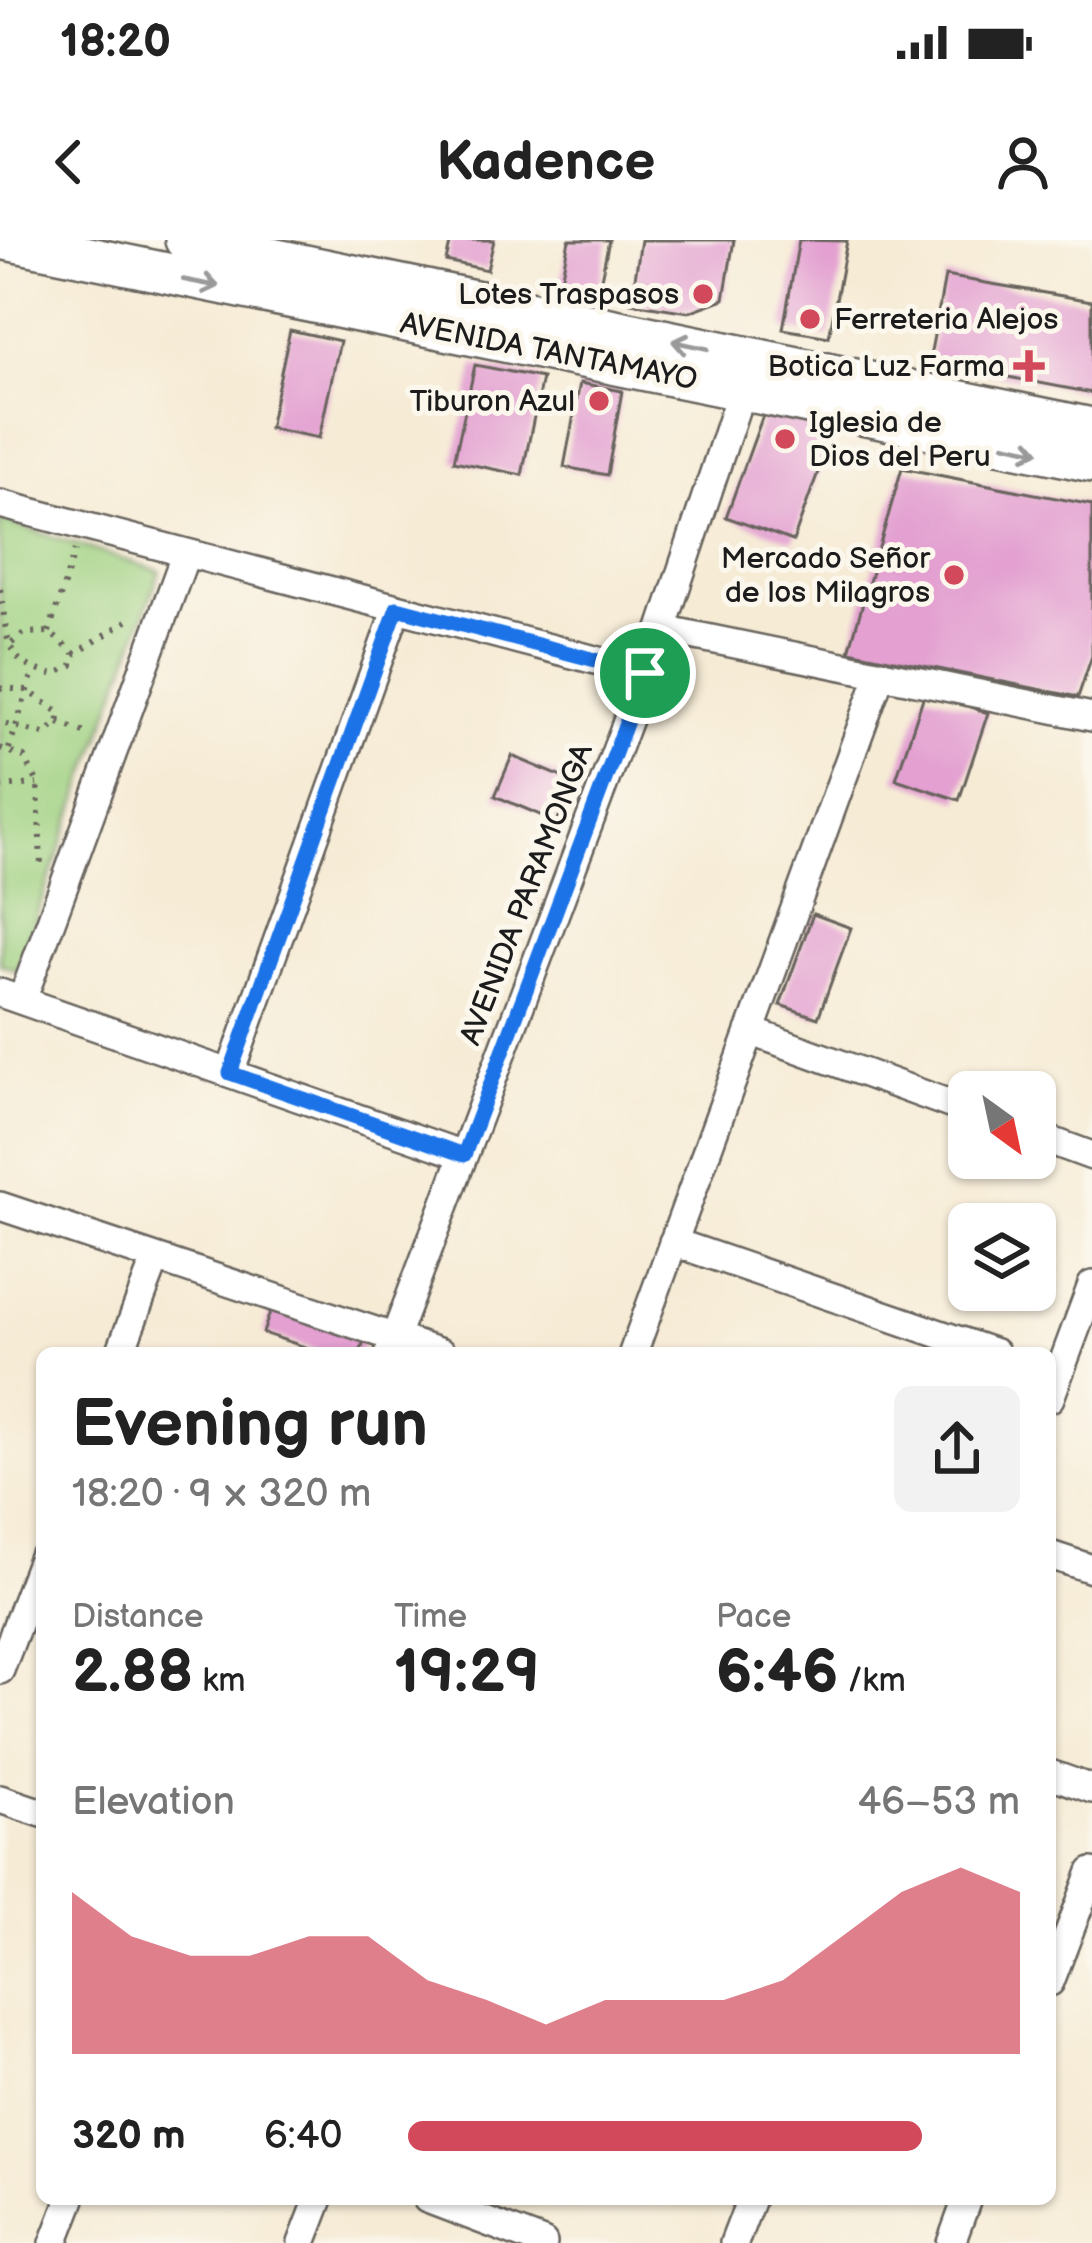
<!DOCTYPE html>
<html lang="en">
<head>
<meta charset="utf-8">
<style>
	:root { --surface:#fff; --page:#f2f2f2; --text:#222; --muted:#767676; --accent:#d1495b }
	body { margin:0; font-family:"Balsamiq Sans",sans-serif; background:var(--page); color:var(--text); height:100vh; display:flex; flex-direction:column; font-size:45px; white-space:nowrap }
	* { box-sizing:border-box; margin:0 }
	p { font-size:39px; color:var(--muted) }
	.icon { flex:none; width:66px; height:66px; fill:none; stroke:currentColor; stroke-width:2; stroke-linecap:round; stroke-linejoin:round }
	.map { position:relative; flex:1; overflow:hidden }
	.details { position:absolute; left:36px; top:1107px; width:1020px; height:858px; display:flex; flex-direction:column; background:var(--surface); border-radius:18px; box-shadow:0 3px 9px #0004 }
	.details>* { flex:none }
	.needle { width:78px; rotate:147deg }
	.tools { position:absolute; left:948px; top:831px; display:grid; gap:24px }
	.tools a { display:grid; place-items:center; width:108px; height:108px; border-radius:18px; background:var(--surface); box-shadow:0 3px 9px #0004; font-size:60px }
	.pin { position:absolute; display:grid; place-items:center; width:102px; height:102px; color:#fff; margin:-51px; border:6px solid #fff; border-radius:50%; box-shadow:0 3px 12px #0007 }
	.round { display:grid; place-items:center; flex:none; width:126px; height:126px; border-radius:18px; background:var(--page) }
	.overview { display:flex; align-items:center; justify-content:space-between; height:204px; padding:0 36px }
	h1 { font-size:66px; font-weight:700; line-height:90px }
	.metrics { display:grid; grid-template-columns:repeat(3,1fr); gap:18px; height:204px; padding:12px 36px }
	.metrics div { display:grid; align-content:center }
	.metrics b { font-size:60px; font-weight:700 }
	.metrics small { font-size:33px; font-weight:400 }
	.metrics p { font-size:33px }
	.chart { height:336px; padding:24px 36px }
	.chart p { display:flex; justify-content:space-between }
	.chart svg { width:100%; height:216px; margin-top:12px; fill:var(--accent); opacity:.7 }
	ul { padding:0 36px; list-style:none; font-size:39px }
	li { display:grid; grid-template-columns:192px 144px 1fr; align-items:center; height:90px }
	li i { height:30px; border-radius:15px; background:var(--accent) }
	.status { display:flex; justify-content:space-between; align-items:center; height:84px; padding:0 60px; background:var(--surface); direction:ltr }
	.status svg { height:33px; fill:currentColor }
	header { display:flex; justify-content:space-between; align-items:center; height:156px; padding:0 36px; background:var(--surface); font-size:54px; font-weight:700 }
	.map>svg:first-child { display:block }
</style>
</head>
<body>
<div class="status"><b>18:20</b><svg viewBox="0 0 49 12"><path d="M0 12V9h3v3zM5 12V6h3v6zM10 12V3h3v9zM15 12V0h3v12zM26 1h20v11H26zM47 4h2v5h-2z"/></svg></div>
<header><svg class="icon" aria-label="back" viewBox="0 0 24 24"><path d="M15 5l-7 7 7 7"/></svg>Kadence<svg class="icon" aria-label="person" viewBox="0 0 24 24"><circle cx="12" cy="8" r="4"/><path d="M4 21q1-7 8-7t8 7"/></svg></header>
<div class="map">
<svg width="1092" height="2003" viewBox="0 0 1092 2003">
	<rect width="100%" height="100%" fill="#fbf7ec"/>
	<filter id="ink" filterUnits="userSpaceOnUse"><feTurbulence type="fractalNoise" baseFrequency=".00833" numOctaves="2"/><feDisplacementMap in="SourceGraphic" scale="24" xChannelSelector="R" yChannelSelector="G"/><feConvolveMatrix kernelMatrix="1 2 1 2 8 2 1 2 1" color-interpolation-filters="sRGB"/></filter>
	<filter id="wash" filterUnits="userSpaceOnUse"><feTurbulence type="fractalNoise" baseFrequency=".004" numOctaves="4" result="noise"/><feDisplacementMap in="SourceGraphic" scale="48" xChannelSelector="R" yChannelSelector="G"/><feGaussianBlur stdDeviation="2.7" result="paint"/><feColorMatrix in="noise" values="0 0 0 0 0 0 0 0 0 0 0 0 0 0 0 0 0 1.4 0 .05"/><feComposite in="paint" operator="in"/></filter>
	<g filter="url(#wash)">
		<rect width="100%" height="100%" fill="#f6ebd5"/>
		<path fill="#9ed080" stroke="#5d764e" stroke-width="3" d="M 0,280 L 160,331 L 17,730 L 0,724 Z"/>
		<g id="blocks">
			<path fill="#e3a0d1" d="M 451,0 L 494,0 L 487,30 L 446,21 Z
				M 569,0 L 609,0 L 597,58 L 559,50 Z
				M 641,0 L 734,0 L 724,59 L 689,72 L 631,63 Z
				M 799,0 L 847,1 L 829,97 L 783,89 Z
				M 945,36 L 1092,61 L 1092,153 L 929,122 Z
				M 290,90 L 340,101 L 319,198 L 269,188 Z
				M 475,125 L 542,138 L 522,235 L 454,221 Z
				M 580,143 L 622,151 L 607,235 L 564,227 Z
				M 766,167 L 833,191 L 793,301 L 726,277 Z
				M 902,228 L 1092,265 L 1092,416 L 1078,457 L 849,411 Z
				M 925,452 L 988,473 L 959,560 L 896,539 Z
				M 512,516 L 574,542 L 557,582 L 495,556 Z
				M 813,674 L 851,688 L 818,778 L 780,765 Z
				M 273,1063 L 367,1093 L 360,1113 L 323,1113 L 263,1093 Z"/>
		</g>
	</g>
	<g filter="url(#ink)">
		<use href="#blocks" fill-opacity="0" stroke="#68645d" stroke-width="3"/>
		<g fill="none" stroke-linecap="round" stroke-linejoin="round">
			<defs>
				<path id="street" d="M 0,264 L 645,433
					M 662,389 L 1092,477
					M 0,753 L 463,915
					M 22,760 L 186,313
					M 750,791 L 969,871
					M 230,833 L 397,368
					M 1035,895 L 1092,916
					M 0,966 L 441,1113
					M 673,1002 L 995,1113
					M 120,1113 L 156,1018
					M 389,1113 L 662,389 L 746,137
					M 633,1113 L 881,433
					M 1050,1158 L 1092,1045
					M 1050,1315 L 1092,1329
					M 0,1430 L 42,1319
					M 1050,1534 L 1092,1549
					M 0,1559 L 42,1573
					M 1050,1742 L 1092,1632
					M 427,1959 L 543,2003
					M 54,2003 L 71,1959
					M 302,2003 L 319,1959
					M 734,2003 L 751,1959
					M 951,2003 L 967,1959"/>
				<path id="secondary" d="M 5,0 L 1092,222
					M 185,0 L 1092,188"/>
			</defs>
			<use href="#street" stroke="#68645d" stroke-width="32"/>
			<use href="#secondary" stroke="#68645d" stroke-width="44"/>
			<path stroke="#68645d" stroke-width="6" stroke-dasharray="3 9" stroke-linecap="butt" d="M 0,349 C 9,398 0,423 55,435 L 72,425 L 74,413 L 49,392 L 24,393 L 11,404
				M 49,392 L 75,310
				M 74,415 L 131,378
				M 0,448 L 27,450 L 60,473 L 58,483 L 44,494 L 0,482
				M 58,483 L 89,494
				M 0,508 L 24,517 L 38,543 L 41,627
				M 9,509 L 33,432
				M 0,547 L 37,544"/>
			<use href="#street" stroke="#fff" stroke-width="27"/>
			<use href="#secondary" stroke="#fff" stroke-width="39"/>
		</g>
		<defs><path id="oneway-shaft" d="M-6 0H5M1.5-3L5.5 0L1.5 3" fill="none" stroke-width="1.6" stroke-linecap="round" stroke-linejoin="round" transform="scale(3)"/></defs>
		<g stroke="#999">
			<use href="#oneway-shaft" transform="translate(201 43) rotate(11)"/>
			<use href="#oneway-shaft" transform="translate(690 105) rotate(-168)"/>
			<use href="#oneway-shaft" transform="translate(1022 208) rotate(12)"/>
		</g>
	</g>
	<g fill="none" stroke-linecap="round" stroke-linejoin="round" filter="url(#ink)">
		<defs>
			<path id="route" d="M 397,368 L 645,433 L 464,915 L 230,833 Z"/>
		</defs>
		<use href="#route" stroke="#fff" stroke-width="24"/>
		<use href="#route" stroke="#1a73e8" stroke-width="15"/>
	</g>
	<g fill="#d1495b" stroke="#fbf7ec" stroke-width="4.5">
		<circle cx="703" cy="54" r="12"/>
		<circle cx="810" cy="79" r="12"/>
		<path d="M1023 108h12v12h12v12h-12v12h-12v-12h-12v-12h12z"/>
		<circle cx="599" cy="161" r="12"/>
		<circle cx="785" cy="199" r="12"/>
		<circle cx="954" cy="335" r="12"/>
	</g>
	<g text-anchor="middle" stroke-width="10" stroke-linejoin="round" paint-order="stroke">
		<g font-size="30" fill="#1c1c1c" stroke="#fbf7ec" text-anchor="end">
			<text x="679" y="64">Lotes Traspasos</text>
			<text x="834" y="89" text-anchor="start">Ferreteria Alejos</text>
			<text x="1005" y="136">Botica Luz Farma</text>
			<text x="575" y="171">Tiburon Azul</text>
			<text x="809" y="192" text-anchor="start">Iglesia de<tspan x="809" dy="34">Dios del Peru</tspan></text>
			<text x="930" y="328">Mercado Señor<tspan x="930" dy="34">de los Milagros</tspan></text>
		</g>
		<g font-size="30" fill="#1c1c1c" stroke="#fbf7ec">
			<text transform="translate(549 111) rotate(11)" y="10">AVENIDA TANTAMAYO</text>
			<text transform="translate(526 654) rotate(-69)" y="10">AVENIDA PARAMONGA</text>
		</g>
	</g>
</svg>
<div class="tools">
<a><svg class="needle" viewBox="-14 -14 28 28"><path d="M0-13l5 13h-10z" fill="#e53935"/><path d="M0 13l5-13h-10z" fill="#767676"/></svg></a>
<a><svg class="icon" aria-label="layers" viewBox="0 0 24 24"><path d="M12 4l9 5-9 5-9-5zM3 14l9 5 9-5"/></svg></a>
</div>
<div class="pin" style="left:645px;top:433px;background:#1e9e55"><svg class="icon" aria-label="arrive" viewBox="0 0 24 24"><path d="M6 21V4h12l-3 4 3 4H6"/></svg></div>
<section class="details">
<div class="overview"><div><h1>Evening run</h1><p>18:20 · 9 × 320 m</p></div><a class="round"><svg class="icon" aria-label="share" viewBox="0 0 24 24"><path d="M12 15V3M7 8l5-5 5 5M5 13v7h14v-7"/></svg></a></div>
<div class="metrics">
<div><p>Distance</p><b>2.88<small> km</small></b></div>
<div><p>Time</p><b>19:29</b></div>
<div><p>Pace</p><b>6:46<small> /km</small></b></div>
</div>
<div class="chart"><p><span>Elevation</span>46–53 m</p>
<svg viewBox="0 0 160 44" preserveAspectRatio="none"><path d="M0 44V11L10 20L20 24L30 24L40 20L50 20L60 29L70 33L80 38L90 33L100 33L110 33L120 29L130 20L140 11L150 6L160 11V44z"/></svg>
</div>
<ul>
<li><b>320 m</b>6:40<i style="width:84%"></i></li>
</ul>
</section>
</div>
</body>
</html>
